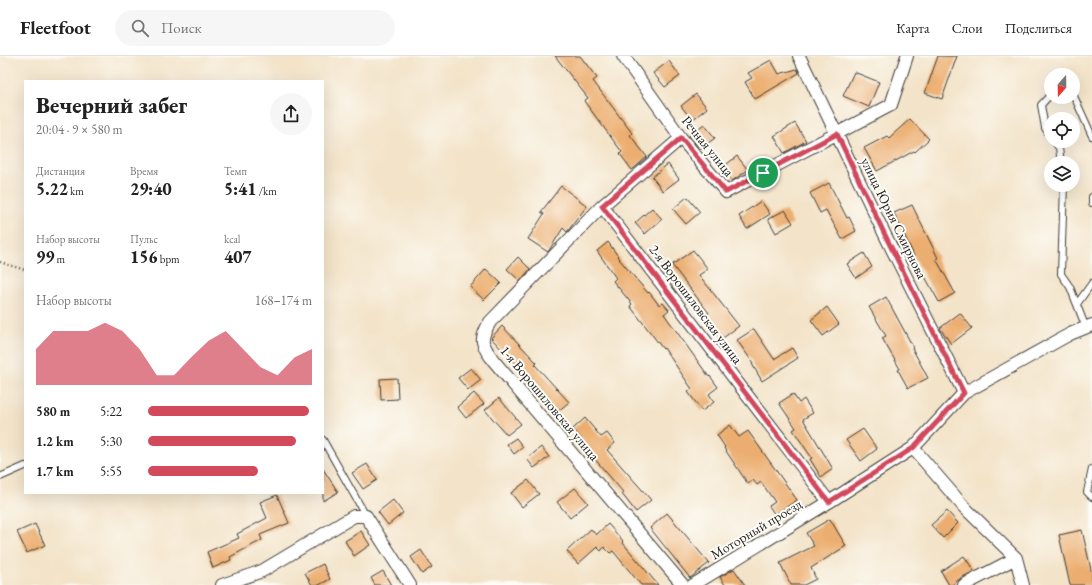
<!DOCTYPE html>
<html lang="ru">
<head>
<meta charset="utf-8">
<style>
	:root { --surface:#fff; --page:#f6f6f6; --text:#222; --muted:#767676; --line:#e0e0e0; --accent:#d1495b }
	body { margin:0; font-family:"EB Garamond",serif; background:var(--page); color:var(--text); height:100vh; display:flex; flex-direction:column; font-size:15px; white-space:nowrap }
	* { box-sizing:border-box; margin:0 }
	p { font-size:13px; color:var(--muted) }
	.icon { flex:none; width:22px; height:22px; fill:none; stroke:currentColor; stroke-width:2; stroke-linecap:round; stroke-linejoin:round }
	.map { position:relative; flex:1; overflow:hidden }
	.details { position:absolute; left:24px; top:24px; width:300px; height:414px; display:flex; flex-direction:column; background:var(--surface); border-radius:0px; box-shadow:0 4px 16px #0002 }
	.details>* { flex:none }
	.needle { width:26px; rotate:200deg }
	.controls { position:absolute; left:1044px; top:12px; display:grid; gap:8px }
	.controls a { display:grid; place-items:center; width:36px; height:36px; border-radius:50%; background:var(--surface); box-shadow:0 4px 16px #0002; font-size:20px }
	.pin { position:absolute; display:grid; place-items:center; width:34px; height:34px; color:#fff; margin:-17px; border:2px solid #fff; border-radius:50%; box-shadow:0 1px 4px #0007 }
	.round { display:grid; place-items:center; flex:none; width:42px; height:42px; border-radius:21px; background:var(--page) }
	.summary { display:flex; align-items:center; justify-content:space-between; height:68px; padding:0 12px }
	h1 { font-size:22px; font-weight:800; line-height:30px }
	.stats { display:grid; grid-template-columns:repeat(3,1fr); gap:6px; height:68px; padding:4px 12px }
	.stats div { display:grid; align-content:center }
	.stats b { font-size:17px; font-weight:800 }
	.stats small { font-size:11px; font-weight:400 }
	.stats p { font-size:11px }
	.chart { height:112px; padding:8px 12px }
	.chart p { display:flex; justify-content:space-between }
	.chart svg { width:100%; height:72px; margin-top:4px; fill:var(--accent); opacity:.7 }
	ul { padding:0 12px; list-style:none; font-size:13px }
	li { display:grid; grid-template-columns:64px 48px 1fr; align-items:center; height:30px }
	li i { height:10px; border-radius:5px; background:var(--accent) }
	header { display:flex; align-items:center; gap:24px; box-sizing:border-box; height:56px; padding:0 20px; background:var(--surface); border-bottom:1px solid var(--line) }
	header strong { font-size:19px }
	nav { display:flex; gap:22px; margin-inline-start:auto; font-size:14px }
	.search { width:280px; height:36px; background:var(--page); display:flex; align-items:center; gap:10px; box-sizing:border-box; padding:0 14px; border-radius:22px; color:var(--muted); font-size:15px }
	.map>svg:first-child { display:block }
</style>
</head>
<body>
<header>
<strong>Fleetfoot</strong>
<div class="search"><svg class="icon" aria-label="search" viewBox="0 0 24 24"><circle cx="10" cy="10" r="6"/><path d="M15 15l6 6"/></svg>Поиск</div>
<nav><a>Карта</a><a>Слои</a><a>Поделиться</a></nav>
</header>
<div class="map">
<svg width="1092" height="529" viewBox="0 0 1092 529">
	<rect width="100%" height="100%" fill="#fdfcf7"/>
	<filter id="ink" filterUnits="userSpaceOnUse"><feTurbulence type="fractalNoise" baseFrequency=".025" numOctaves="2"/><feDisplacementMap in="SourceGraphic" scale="8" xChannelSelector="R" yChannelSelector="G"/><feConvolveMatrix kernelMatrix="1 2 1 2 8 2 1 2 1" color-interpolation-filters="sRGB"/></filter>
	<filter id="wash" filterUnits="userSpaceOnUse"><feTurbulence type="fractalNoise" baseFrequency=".012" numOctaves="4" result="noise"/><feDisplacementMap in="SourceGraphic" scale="16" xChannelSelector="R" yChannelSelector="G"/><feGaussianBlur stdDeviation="0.9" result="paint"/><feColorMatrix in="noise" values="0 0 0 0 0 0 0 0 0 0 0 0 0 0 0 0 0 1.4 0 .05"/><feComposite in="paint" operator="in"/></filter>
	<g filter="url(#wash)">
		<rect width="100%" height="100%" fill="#f3e3c8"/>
		<g id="blocks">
			<path fill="#ecae6f" d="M 555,0 L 580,0 L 597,22 L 593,25 L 632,77 L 630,79 L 647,101 L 632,114 L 620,98 L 622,96 L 584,45 L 588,42 Z
				M 938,0 L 957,0 L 942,43 L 925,37 Z
				M 771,4 L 779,18 L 797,13 L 799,17 L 755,43 L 745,26 L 752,22 L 748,17 Z
				M 669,5 L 680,20 L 665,31 L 653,17 Z
				M 854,16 L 879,26 L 869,51 L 843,40 Z
				M 696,38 L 707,52 L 692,64 L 681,50 Z
				M 910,63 L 929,83 L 915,96 L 914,95 L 877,115 L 864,92 L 887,80 L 889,82 Z
				M 795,67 L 806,85 L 784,97 L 774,80 Z
				M 704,68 L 715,82 L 700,93 L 689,80 Z
				M 737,100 L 748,114 L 732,125 L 722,112 Z
				M 668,108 L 679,123 L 663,135 L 652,121 Z
				M 829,127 L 847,162 L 849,161 L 856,175 L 842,183 L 826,154 L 820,157 L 810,137 Z
				M 561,130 L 587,150 L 567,176 L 563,172 L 548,196 L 528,183 L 544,158 L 541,156 Z
				M 687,141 L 700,156 L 686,168 L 673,153 Z
				M 761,145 L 770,158 L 747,173 L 739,160 Z
				M 912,149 L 938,202 L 936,203 L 955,237 L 939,246 L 918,208 L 894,157 Z
				M 652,152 L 662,163 L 645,178 L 635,167 Z
				M 785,154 L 793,167 L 776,177 L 768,163 Z
				M 608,186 L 620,203 L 619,203 L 648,237 L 649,236 L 659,249 L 663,247 L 669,254 L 664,258 L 709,321 L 710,320 L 718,331 L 709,338 L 714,346 L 702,355 L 688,336 L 692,333 L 664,292 L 663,293 L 630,250 L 632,248 L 613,225 L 616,222 L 597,195 Z
				M 693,194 L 708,213 L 699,219 L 739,270 L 723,282 L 706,259 L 709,257 L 672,209 Z
				M 864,197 L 872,211 L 856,222 L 847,208 Z
				M 518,201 L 530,213 L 520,225 L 507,213 Z
				M 486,213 L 501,227 L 484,244 L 470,231 Z
				M 886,241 L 913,291 L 912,292 L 928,322 L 908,332 L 898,314 L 900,313 L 882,282 L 886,280 L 869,251 Z
				M 827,251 L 839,268 L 823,280 L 811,264 Z
				M 960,257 L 972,272 L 951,288 L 940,272 Z
				M 502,270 L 537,307 L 535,309 L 569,346 L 556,357 L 535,333 L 537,331 L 491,282 Z
				M 754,273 L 774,303 L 792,292 L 798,302 L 762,325 L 752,308 L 753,307 L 737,284 Z
				M 471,312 L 481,324 L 468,334 L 458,322 Z
				M 397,322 L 398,343 L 381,344 L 380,323 Z
				M 474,337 L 484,348 L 466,362 L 457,351 Z
				M 793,338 L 799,347 L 804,343 L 813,357 L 803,363 L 833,413 L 821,421 L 810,403 L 812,402 L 793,374 L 796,372 L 779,347 Z
				M 499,342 L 521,368 L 507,379 L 485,354 Z
				M 585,362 L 601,381 L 607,377 L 615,387 L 607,394 L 651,444 L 636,456 L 622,438 L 623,436 L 587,394 L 589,392 L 573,373 Z
				M 730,369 L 739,381 L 748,375 L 797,444 L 775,459 L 769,450 L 775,446 L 761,426 L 757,429 L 753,424 L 748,428 L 724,392 L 725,391 L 717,379 Z
				M 863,373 L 877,393 L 861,405 L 846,384 Z
				M 516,382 L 523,391 L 514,398 L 507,388 Z
				M 541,391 L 549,401 L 534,412 L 527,403 Z
				M 367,408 L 377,424 L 363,433 L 352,417 Z
				M 323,413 L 338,436 L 323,445 Z
				M 528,424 L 539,438 L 522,451 L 511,437 Z
				M 575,432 L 588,447 L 570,462 L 557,446 Z
				M 277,439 L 289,467 L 260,479 L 262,484 L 230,501 L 231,504 L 213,512 L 207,496 L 239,482 L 237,478 L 267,462 L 260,446 Z
				M 393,444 L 403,457 L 388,469 L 378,456 Z
				M 947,455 L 958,467 L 943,482 L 931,469 Z
				M 667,457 L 709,507 L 690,522 L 650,472 Z
				M 830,463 L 846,490 L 811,512 L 816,523 L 804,529 L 791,529 L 780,507 L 814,490 L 806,477 Z
				M 35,468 L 45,489 L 27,497 L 17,476 Z
				M 608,468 L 623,485 L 622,486 L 658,529 L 641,529 L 613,495 L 610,497 L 604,491 L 601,495 L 597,491 L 578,508 L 567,495 L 591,473 L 596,479 Z
				M 1082,474 L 1092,518 L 1092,529 L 1070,529 L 1059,479 Z
				M 361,475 L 370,489 L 354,500 L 345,485 Z
				M 421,494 L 432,511 L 422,518 L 411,501 Z
				M 964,500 L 974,515 L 961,522 L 952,529 L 949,529 L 941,515 Z
				M 323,508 L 330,523 L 319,529 L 312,529 L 305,517 Z
				M 734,513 L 745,529 L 725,529 L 720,521 Z
				M 383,515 L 391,529 L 375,529 L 371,522 Z"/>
		</g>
	</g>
	<g filter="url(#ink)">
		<use href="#blocks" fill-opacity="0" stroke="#3c3a36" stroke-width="1"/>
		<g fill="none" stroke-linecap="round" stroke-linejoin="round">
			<defs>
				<path id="service" d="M 1051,38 L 1041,49 L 1045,72 L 1051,81
					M 1073,38 L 1092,80
					M 1054,85 L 1059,92 L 1061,107
					M 1064,129 L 1061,218 L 1070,231 L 1086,272
					M 1092,141 L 1092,147
					M 1077,248 L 1092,227
					M 323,384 L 366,460
					M 1092,413 L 1087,436 L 1092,441
					M 0,421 L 25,410"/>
				<path id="minor" d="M 623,0 L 681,82 L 726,136 L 891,49 L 907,0
					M 799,0 L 885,179 L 964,337
					M 681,82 L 602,150 L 829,446
					M 602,150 L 490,266 C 479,284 481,287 493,304 L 683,529
					M 913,392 L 964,451 L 1016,502
					M 1016,502 L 1023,529
					M 222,529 L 262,515 L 354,460 L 366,460 L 410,529
					M 693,529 L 829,446 L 913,392 L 964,337 L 1070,278 L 1092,269
					M 964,529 L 1016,502"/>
			</defs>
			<use href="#service" stroke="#3c3a36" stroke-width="8"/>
			<use href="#minor" stroke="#3c3a36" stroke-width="14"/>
			<path stroke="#3c3a36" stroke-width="2.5" stroke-dasharray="1 3" stroke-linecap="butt" d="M 0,206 L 25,214"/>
			<use href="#service" stroke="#fff" stroke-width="6"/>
			<use href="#minor" stroke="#fff" stroke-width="12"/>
		</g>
	</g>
	<g fill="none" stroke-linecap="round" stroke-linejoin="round" filter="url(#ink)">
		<defs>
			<path id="route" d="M 837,78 L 885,179 L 964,337 L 913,392 L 829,446 L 602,150 L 681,82 L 726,136 Z"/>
		</defs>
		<use href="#route" stroke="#fff" stroke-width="8"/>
		<use href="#route" stroke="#d1495b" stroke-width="5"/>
	</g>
	<g text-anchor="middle" stroke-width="4" stroke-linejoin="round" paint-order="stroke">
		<g font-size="14" fill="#1c1c1c" stroke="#fdfcf7">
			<text transform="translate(708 90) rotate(51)" y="5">Речная улица</text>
			<text transform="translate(894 162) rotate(64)" y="5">улица Юрия Смирнова</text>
			<text transform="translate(696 248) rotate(53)" y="5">2-я Ворошиловская улица</text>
			<text transform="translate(550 347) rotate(50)" y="5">1-я Ворошиловская улица</text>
			<text transform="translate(756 473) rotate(-31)" y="5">Моторный проезд</text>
		</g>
	</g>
</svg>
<div class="controls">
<a><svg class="needle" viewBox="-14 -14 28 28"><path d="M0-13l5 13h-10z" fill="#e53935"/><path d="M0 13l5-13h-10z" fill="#767676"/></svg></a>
<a><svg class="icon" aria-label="locate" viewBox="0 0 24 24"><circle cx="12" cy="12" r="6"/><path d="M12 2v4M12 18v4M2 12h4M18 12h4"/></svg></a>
<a><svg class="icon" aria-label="layers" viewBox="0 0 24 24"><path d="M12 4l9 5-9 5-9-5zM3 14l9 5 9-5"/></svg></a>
</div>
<div class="pin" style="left:763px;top:117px;background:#1e9e55"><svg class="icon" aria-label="arrive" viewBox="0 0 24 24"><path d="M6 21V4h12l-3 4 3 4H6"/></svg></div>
<section class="details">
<div class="summary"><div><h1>Вечерний забег</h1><p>20:04 · 9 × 580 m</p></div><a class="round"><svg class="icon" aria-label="share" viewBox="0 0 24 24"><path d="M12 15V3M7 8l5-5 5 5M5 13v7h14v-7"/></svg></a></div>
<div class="stats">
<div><p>Дистанция</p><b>5.22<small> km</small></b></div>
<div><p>Время</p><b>29:40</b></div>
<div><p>Темп</p><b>5:41<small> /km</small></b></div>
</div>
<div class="stats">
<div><p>Набор высоты</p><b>99<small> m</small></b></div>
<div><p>Пульс</p><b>156<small> bpm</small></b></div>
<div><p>kcal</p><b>407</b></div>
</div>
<div class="chart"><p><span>Набор высоты</span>168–174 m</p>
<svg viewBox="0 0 160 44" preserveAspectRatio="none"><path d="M0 44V22L10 11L20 11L30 11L40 6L50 11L60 22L70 38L80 38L90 27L100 17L110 11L120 22L130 33L140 38L150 27L160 22V44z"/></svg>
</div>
<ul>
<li><b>580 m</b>5:22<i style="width:98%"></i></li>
<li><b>1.2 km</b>5:30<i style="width:90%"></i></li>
<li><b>1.7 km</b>5:55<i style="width:67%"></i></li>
</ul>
</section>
</div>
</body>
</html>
